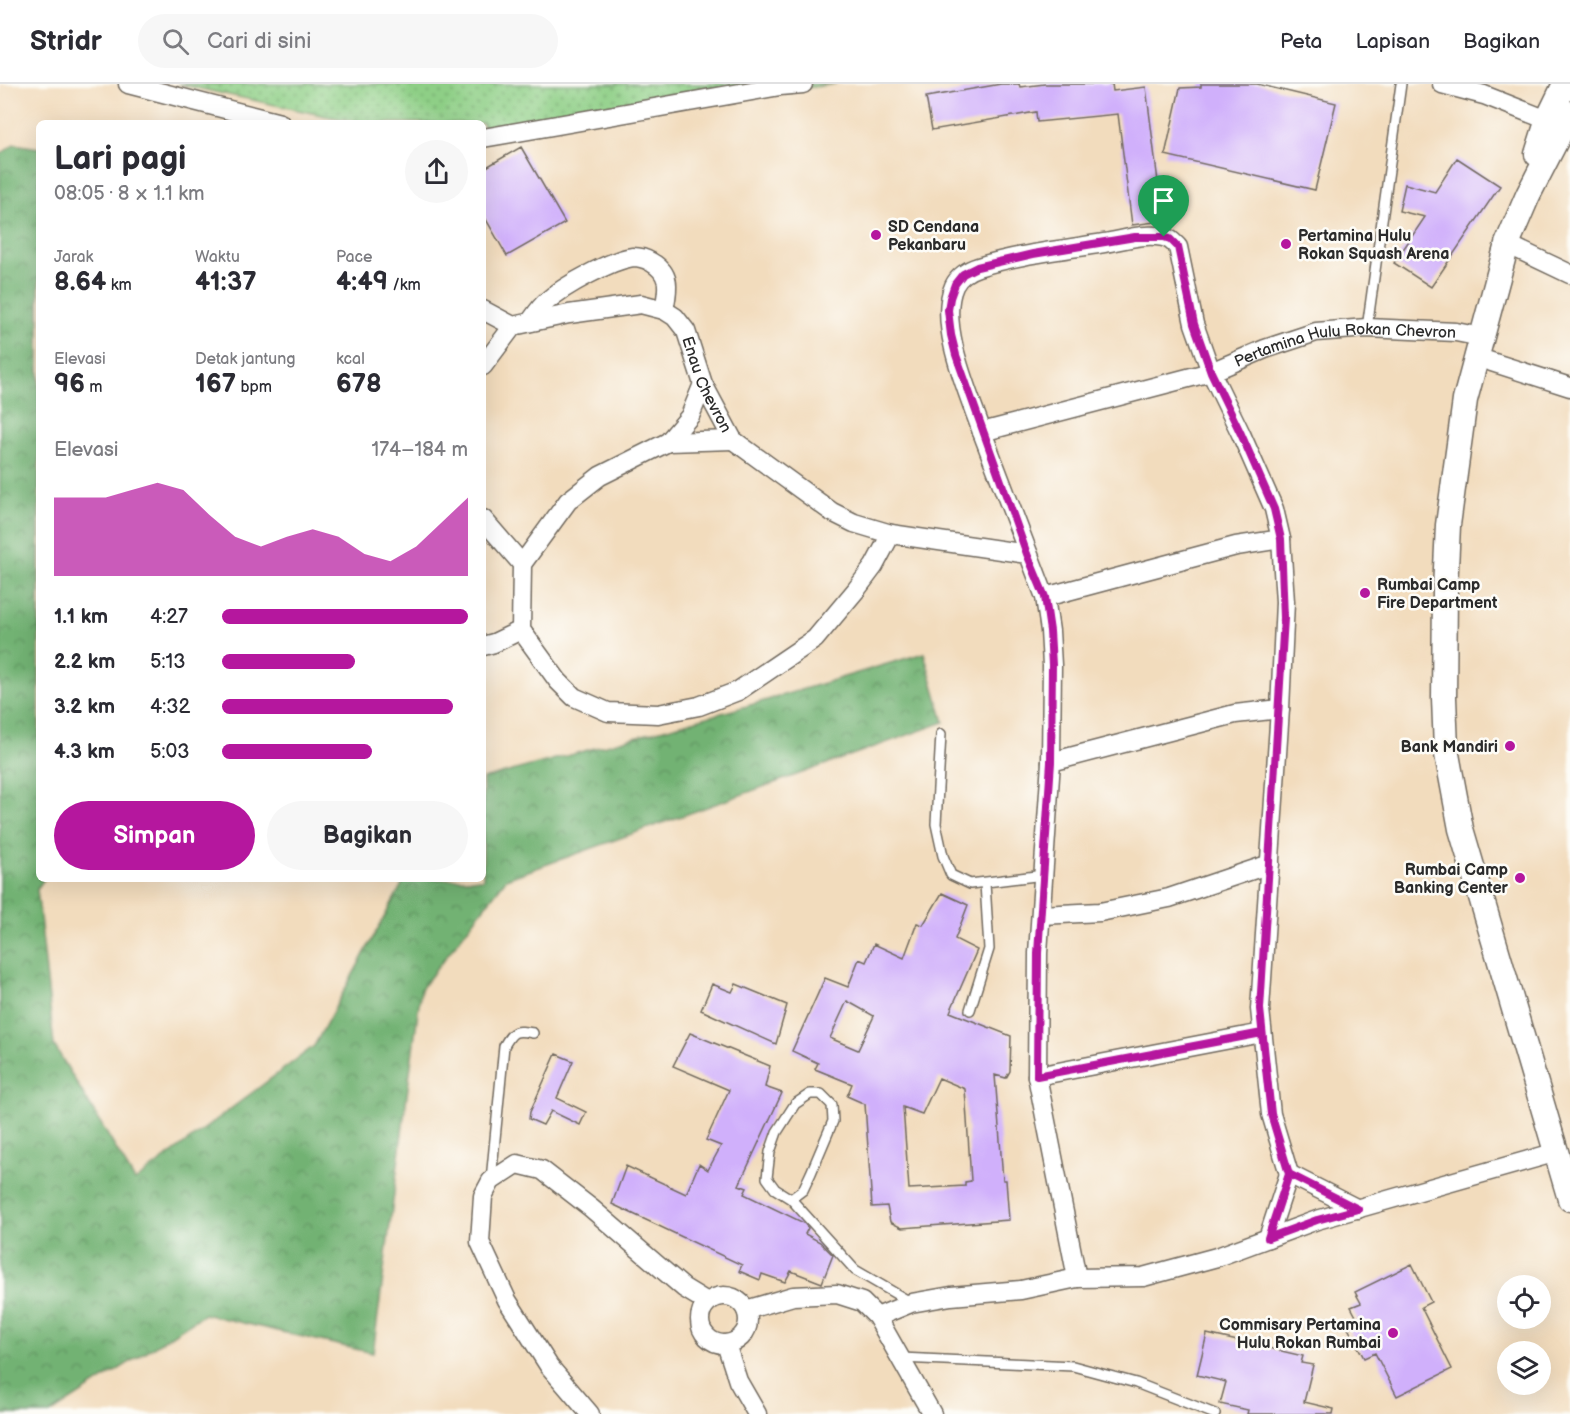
<!DOCTYPE html>
<html lang="id">
<head>
<meta charset="utf-8">
<style>
	:root { --surface:#fff; --page:#f7f7f7; --text:#2b2b33; --muted:#7c7c81; --line:#e1e1e2; --accent:#b5179e }
	body { margin:0; font-family:"Balsamiq Sans",sans-serif; background:var(--page); color:var(--text); height:100vh; display:flex; flex-direction:column; font-size:22px; white-space:nowrap }
	* { box-sizing:border-box; margin:0 }
	p { font-size:20px; color:var(--muted) }
	.icon { flex:none; width:33px; height:33px; fill:none; stroke:currentColor; stroke-width:2; stroke-linecap:round; stroke-linejoin:round }
	.map { position:relative; flex:1; overflow:hidden }
	.panel { position:absolute; left:36px; top:36px; width:450px; height:762px; display:flex; flex-direction:column; background:var(--surface); border-radius:9px; box-shadow:0 6px 24px #0002 }
	.panel>* { flex:none }
	.buttons { position:absolute; left:1497px; top:1191px; display:grid; gap:12px }
	.buttons a { display:grid; place-items:center; width:54px; height:54px; border-radius:50%; background:var(--surface); box-shadow:0 6px 24px #0002; font-size:30px }
	.pin { position:absolute; display:grid; place-items:center; width:51px; height:51px; color:#fff; margin:-62px -26px; border-radius:50% 50% 50% 0; rotate:-45deg; box-shadow:0 0 6px #0007 }
	.pin .icon { rotate:45deg }
	.round { display:grid; place-items:center; flex:none; width:63px; height:63px; border-radius:32px; background:var(--page) }
	.headline { display:flex; align-items:center; justify-content:space-between; height:102px; padding:0 18px }
	h1 { font-size:33px; font-weight:800; line-height:45px }
	.stats { display:grid; grid-template-columns:repeat(3,1fr); gap:9px; height:102px; padding:6px 18px }
	.stats div { display:grid; align-content:center }
	.stats b { font-size:26px; font-weight:800 }
	.stats small { font-size:16px; font-weight:400 }
	.stats p { font-size:16px }
	.chart { height:168px; padding:12px 18px }
	.chart p { display:flex; justify-content:space-between }
	.chart svg { width:100%; height:108px; margin-top:6px; fill:var(--accent); opacity:.7 }
	.cta { display:flex; gap:12px; margin-top:auto; padding:12px 18px }
	.cta a { flex:1; height:69px; border-radius:36px; background:var(--accent); color:#fff; font-size:24px; font-weight:800; line-height:69px; text-align:center }
	.cta a+a { background:var(--page); color:var(--text) }
	ul { padding:0 18px; list-style:none; font-size:20px }
	li { display:grid; grid-template-columns:96px 72px 1fr; align-items:center; height:45px }
	li i { height:15px; border-radius:8px; background:var(--accent) }
	header { display:flex; align-items:center; gap:36px; box-sizing:border-box; height:84px; padding:0 30px; background:var(--surface); border-bottom:2px solid var(--line) }
	header strong { font-size:28px }
	nav { display:flex; gap:33px; margin-inline-start:auto; font-size:21px }
	.search { width:420px; height:54px; background:var(--page); display:flex; align-items:center; gap:15px; box-sizing:border-box; padding:0 21px; border-radius:33px; color:var(--muted); font-size:22px }
	.map>svg:first-child { display:block }
</style>
</head>
<body>
<header>
<strong>Stridr</strong>
<div class="search"><svg class="icon" aria-label="search" viewBox="0 0 24 24"><circle cx="10" cy="10" r="6"/><path d="M15 15l6 6"/></svg>Cari di sini</div>
<nav><a>Peta</a><a>Lapisan</a><a>Bagikan</a></nav>
</header>
<div class="map">
<svg width="1570" height="1330" viewBox="0 0 1570 1330">
	<defs>
		<pattern id="grass-dots" width="8" height="8" patternUnits="userSpaceOnUse" patternTransform="scale(1.5)"><rect width="8" height="8" fill="#8ecf86"/><path d="M2 2h.1M6 6h.1" fill="none" stroke="#74a86e" stroke-width="1.8" stroke-linecap="round"/></pattern>
		<pattern id="forest-crowns" width="20" height="18" patternUnits="userSpaceOnUse" patternTransform="scale(1.5)"><rect width="20" height="18" fill="#72b273"/><path d="M2 6a3 3 0 1 1 6 0M12 15a3 3 0 1 1 6 0" fill="none" stroke="#5e915f"/></pattern>
	</defs>
	<rect width="100%" height="100%" fill="#fdfcf7"/>
	<filter id="ink" filterUnits="userSpaceOnUse"><feTurbulence type="fractalNoise" baseFrequency=".0167" numOctaves="2"/><feDisplacementMap in="SourceGraphic" scale="12" xChannelSelector="R" yChannelSelector="G"/><feConvolveMatrix kernelMatrix="1 2 1 2 8 2 1 2 1" color-interpolation-filters="sRGB"/></filter>
	<filter id="wash" filterUnits="userSpaceOnUse"><feTurbulence type="fractalNoise" baseFrequency=".008" numOctaves="4" result="noise"/><feDisplacementMap in="SourceGraphic" scale="24" xChannelSelector="R" yChannelSelector="G"/><feGaussianBlur stdDeviation="1.35" result="paint"/><feColorMatrix in="noise" values="0 0 0 0 0 0 0 0 0 0 0 0 0 0 0 0 0 1.4 0 .05"/><feComposite in="paint" operator="in"/></filter>
	<g filter="url(#wash)">
		<rect width="100%" height="100%" fill="#f2dcbd"/>
		<path fill="url(#grass-dots)" stroke="#5c7d58" stroke-width="1.5" d="M 178,0 L 836,0 L 484,46 L 483,39 L 366,39 L 326,32 Z"/>
		<path fill="url(#forest-crowns)" stroke="#4e6e4f" stroke-width="1.5" d="M 14,60 L 39,64 L 39,795 L 44,795 L 37,805 L 54,961 L 135,1097 L 314,962 L 405,795 L 483,795 L 483,695 L 747,622 L 924,569 L 944,638 L 506,795 L 421,905 L 373,1269 L 204,1230 L 50,1330 L 0,1330 L 0,71 Z"/>
		<g id="blocks">
			<path fill="#d0b0fb" fill-rule="evenodd" d="M 1001,0 L 1019,0 L 1020,3 L 1045,0 L 1112,0 L 1113,7 L 1146,3 L 1163,137 L 1132,141 L 1118,30 L 1037,38 L 1036,28 L 932,46 L 926,13 Z
				M 1201,0 L 1257,0 L 1336,19 L 1315,106 L 1165,71 L 1180,4 L 1201,3 Z
				M 521,63 L 565,139 L 507,172 L 483,130 L 483,85 Z
				M 1457,74 L 1500,102 L 1431,203 L 1394,179 L 1425,133 L 1399,127 L 1405,100 L 1435,108 Z
				M 942,809 L 968,821 L 955,855 L 977,866 L 950,928 L 1011,952 L 1010,987 L 1006,994 L 995,991 L 1003,1096 L 1006,1096 L 1009,1136 L 902,1144 L 890,1138 L 887,1122 L 872,1123 L 865,1020 L 847,1012 L 852,1000 L 815,985 L 818,979 L 792,967 L 825,894 L 848,903 L 859,875 L 866,878 L 874,860 L 904,874 L 917,839 L 923,841 ZM 847,917 L 874,932 L 858,966 L 830,954 ZM 939,994 L 965,1005 L 971,1097 L 965,1098 L 965,1102 L 909,1105 L 903,1023 L 922,1030 Z
				M 712,900 L 732,908 L 736,900 L 787,921 L 776,960 L 701,926 Z
				M 690,949 L 770,982 L 765,1003 L 782,1009 L 739,1101 L 747,1104 L 744,1110 L 804,1139 L 808,1144 L 805,1150 L 820,1158 L 833,1171 L 822,1199 L 791,1187 L 785,1198 L 762,1190 L 760,1196 L 739,1187 L 742,1181 L 612,1120 L 626,1082 L 686,1110 L 699,1080 L 708,1086 L 721,1062 L 706,1056 L 729,1006 L 673,982 Z
				M 556,970 L 573,977 L 557,1014 L 586,1028 L 580,1041 L 551,1027 L 543,1041 L 529,1035 L 530,1028 Z
				M 1412,1180 L 1431,1218 L 1421,1223 L 1452,1285 L 1397,1312 L 1375,1269 L 1364,1274 L 1348,1244 L 1359,1238 L 1351,1223 L 1361,1219 L 1355,1208 Z
				M 1207,1250 L 1303,1272 L 1301,1279 L 1313,1281 L 1304,1318 L 1334,1325 L 1333,1330 L 1247,1330 L 1248,1326 L 1220,1320 L 1226,1298 L 1197,1291 Z"/>
		</g>
	</g>
	<g filter="url(#ink)">
		<use href="#blocks" fill-opacity="0" stroke="#71695e" stroke-width="1.5"/>
		<g fill="none" stroke-linecap="round" stroke-linejoin="round">
			<defs>
				<path id="lane" d="M 1367,244 L 1401,0
					M 941,650 L 936,740 L 943,772 L 951,791 L 970,800 L 1044,791
					M 970,926 L 989,865 L 985,799
					M 491,1096 L 504,962 C 513,946 515,946 533,949
					M 791,1115 L 803,1106 L 811,1089 L 833,1037 L 832,1021 L 821,1010 L 810,1010 L 795,1020 L 777,1048 L 770,1068 L 767,1094 L 775,1105 L 791,1115 L 855,1186 L 910,1218
					M 901,1274 L 1073,1282 L 1136,1299 L 1215,1330"/>
				<g id="street">
					<path d="M 128,0 L 280,39"/>
					<path d="M 1442,0 L 1484,11 L 1560,41"/>
					<path d="M 483,54 L 780,2 L 803,0"/>
					<path d="M 1507,160 L 1570,190"/>
					<path id="s1" d="M 483,226 L 513,242 L 569,230 L 641,220 L 664,226 L 675,233 L 686,247 L 703,300 L 733,356 L 832,428 L 854,439 L 891,450 L 1027,470"/>
					<path d="M 530,238 C 535,231 541,222 547,217 C 564,202 611,176 633,173 C 639,173 646,175 651,178 C 672,190 668,205 664,226"/>
					<path d="M 1476,273 L 1570,303"/>
					<path d="M 483,282 L 513,242"/>
					<path d="M 703,300 L 690,332 L 668,358 L 600,392 L 568,417 L 522,480 L 521,546 L 558,597 L 574,613 L 608,628 L 658,630 L 699,622 L 738,607 L 815,555 L 856,506 L 874,482 L 891,450"/>
					<path d="M 982,348 L 1045,513 L 1050,547 L 1052,581 L 1051,678 L 1038,869 L 1037,992 L 1077,1194 L 1143,1193 L 1217,1173 L 1317,1136 L 1557,1068"/>
					<path d="M 668,358 L 733,356"/>
					<path d="M 483,435 L 522,480"/>
					<path d="M 1045,513 L 1236,462 L 1281,455"/>
					<path d="M 483,562 L 494,559 L 521,546"/>
					<path d="M 1051,678 L 1235,630 L 1280,625"/>
					<path d="M 1041,831 L 1100,828 L 1169,814 L 1270,780"/>
					<path d="M 1037,992 L 1262,949"/>
					<path id="s2" d="M 1289,1090 L 1271,1030 L 1260,925 L 1280,625 L 1285,518 L 1281,455 L 1274,425 L 1241,350 L 1211,288 L 1194,240 L 1178,163 C 1173,158 1170,154 1163,153 C 1143,149 1124,156 1104,159 C 1062,166 1019,170 978,183 C 968,186 958,193 954,202 C 937,240 969,310 982,348 L 1211,288 L 1265,265 L 1316,248 L 1367,244 L 1456,248 L 1481,253"/>
					<path d="M 1289,1090 L 1358,1125"/>
					<path d="M 1268,1154 L 1289,1090"/>
					<circle cx="724" cy="1236" r="24"/>
					<path d="M 746,1226 L 793,1212 L 837,1210 L 862,1218 L 877,1233 L 932,1330"/>
					<path d="M 877,1233 L 911,1219 L 951,1212 L 1021,1206 L 1077,1194"/>
					<path d="M 726,1260 L 738,1297 L 757,1330"/>
					<path d="M 590,1330 L 549,1282 L 507,1216 L 480,1158 L 483,1112 L 491,1097 L 517,1080 L 542,1086 L 591,1124 L 684,1204 L 707,1218"/>
				</g>
				<path id="secondary" d="M 1570,29 L 1528,111 L 1507,160 L 1465,316 L 1448,441 L 1445,506 L 1444,614 L 1446,665 L 1461,745 L 1570,1115
					M 1537,70 L 1548,35 L 1565,0"/>
			</defs>
			<use href="#lane" stroke="#71695e" stroke-width="12"/>
			<use href="#street" stroke="#71695e" stroke-width="21"/>
			<use href="#secondary" stroke="#71695e" stroke-width="27"/>
			<use href="#lane" stroke="#fff" stroke-width="9"/>
			<use href="#street" stroke="#fff" stroke-width="18"/>
			<use href="#secondary" stroke="#fff" stroke-width="24"/>
		</g>
	</g>
	<g fill="none" stroke-linecap="round" stroke-linejoin="round" filter="url(#ink)">
		<defs>
			<path id="route" d="M 1164,153 L 1170,155 L 1178,163 L 1194,240 L 1211,288 L 1241,350 L 1274,425 L 1281,455 L 1284,534 L 1260,925 L 1271,1030 L 1289,1090 L 1268,1154 L 1317,1136 L 1358,1125 L 1289,1090 L 1271,1030 L 1262,949 L 1037,992 L 1038,869 L 1051,678 L 1052,581 L 1050,547 L 1045,513 L 1027,470 L 956,271 L 951,251 L 948,226 L 950,214 L 955,200 L 963,190 L 977,183 L 1033,170 L 1135,153 L 1164,153"/>
		</defs>
		<use href="#route" stroke="#fff" stroke-width="12"/>
		<use href="#route" stroke="#b5179e" stroke-width="8"/>
	</g>
	<g fill="#b5179e" stroke="#fdfcf7" stroke-width="2">
		<circle cx="876" cy="151" r="6"/>
		<circle cx="1286" cy="160" r="6"/>
		<circle cx="1365" cy="509" r="6"/>
		<circle cx="1510" cy="662" r="6"/>
		<circle cx="1520" cy="794" r="6"/>
		<circle cx="1393" cy="1249" r="6"/>
	</g>
	<g text-anchor="middle" stroke-width="5" stroke-linejoin="round" paint-order="stroke">
		<g font-size="16" font-weight="bold" fill="#2b2b2b" stroke="#fdfcf7" text-anchor="start">
			<text x="888" y="148">SD Cendana<tspan x="888" dy="18">Pekanbaru</tspan></text>
			<text x="1298" y="157">Pertamina Hulu<tspan x="1298" dy="18">Rokan Squash Arena</tspan></text>
			<text x="1377" y="506">Rumbai Camp<tspan x="1377" dy="18">Fire Department</tspan></text>
			<text x="1498" y="668" text-anchor="end">Bank Mandiri</text>
			<text x="1508" y="791" text-anchor="end">Rumbai Camp<tspan x="1508" dy="18">Banking Center</tspan></text>
			<text x="1381" y="1246" text-anchor="end">Commisary Pertamina<tspan x="1381" dy="18">Hulu Rokan Rumbai</tspan></text>
		</g>
		<g font-size="16" fill="#2b2b2b" stroke="#fdfcf7">
			<text dy="6" stroke="none"><textPath href="#s2" startOffset="1716">Pertamina Hulu Rokan Chevron</textPath></text>
			<text dy="6" stroke="none"><textPath href="#s1" startOffset="276">Enau Chevron</textPath></text>
		</g>
	</g>
</svg>
<div class="buttons">
<a><svg class="icon" aria-label="locate" viewBox="0 0 24 24"><circle cx="12" cy="12" r="6"/><path d="M12 2v4M12 18v4M2 12h4M18 12h4"/></svg></a>
<a><svg class="icon" aria-label="layers" viewBox="0 0 24 24"><path d="M12 4l9 5-9 5-9-5zM3 14l9 5 9-5"/></svg></a>
</div>
<div class="pin" style="left:1164px;top:153px;background:#1e9e55"><svg class="icon" aria-label="arrive" viewBox="0 0 24 24"><path d="M6 21V4h12l-3 4 3 4H6"/></svg></div>
<section class="panel">
<div class="headline"><div><h1>Lari pagi</h1><p>08:05 · 8 × 1.1 km</p></div><a class="round"><svg class="icon" aria-label="share" viewBox="0 0 24 24"><path d="M12 15V3M7 8l5-5 5 5M5 13v7h14v-7"/></svg></a></div>
<div class="stats">
<div><p>Jarak</p><b>8.64<small> km</small></b></div>
<div><p>Waktu</p><b>41:37</b></div>
<div><p>Pace</p><b>4:49<small> /km</small></b></div>
</div>
<div class="stats">
<div><p>Elevasi</p><b>96<small> m</small></b></div>
<div><p>Detak jantung</p><b>167<small> bpm</small></b></div>
<div><p>kcal</p><b>678</b></div>
</div>
<div class="chart"><p><span>Elevasi</span>174–184 m</p>
<svg viewBox="0 0 160 44" preserveAspectRatio="none"><path d="M0 44V12L10 12L20 12L30 9L40 6L50 9L60 19L70 28L80 32L90 28L100 25L110 28L120 35L130 38L140 32L150 22L160 12V44z"/></svg>
</div>
<ul>
<li><b>1.1 km</b>4:27<i style="width:100%"></i></li>
<li><b>2.2 km</b>5:13<i style="width:54%"></i></li>
<li><b>3.2 km</b>4:32<i style="width:94%"></i></li>
<li><b>4.3 km</b>5:03<i style="width:61%"></i></li>
</ul>
<div class="cta"><a>Simpan</a><a>Bagikan</a></div>
</section>
</div>
</body>
</html>
